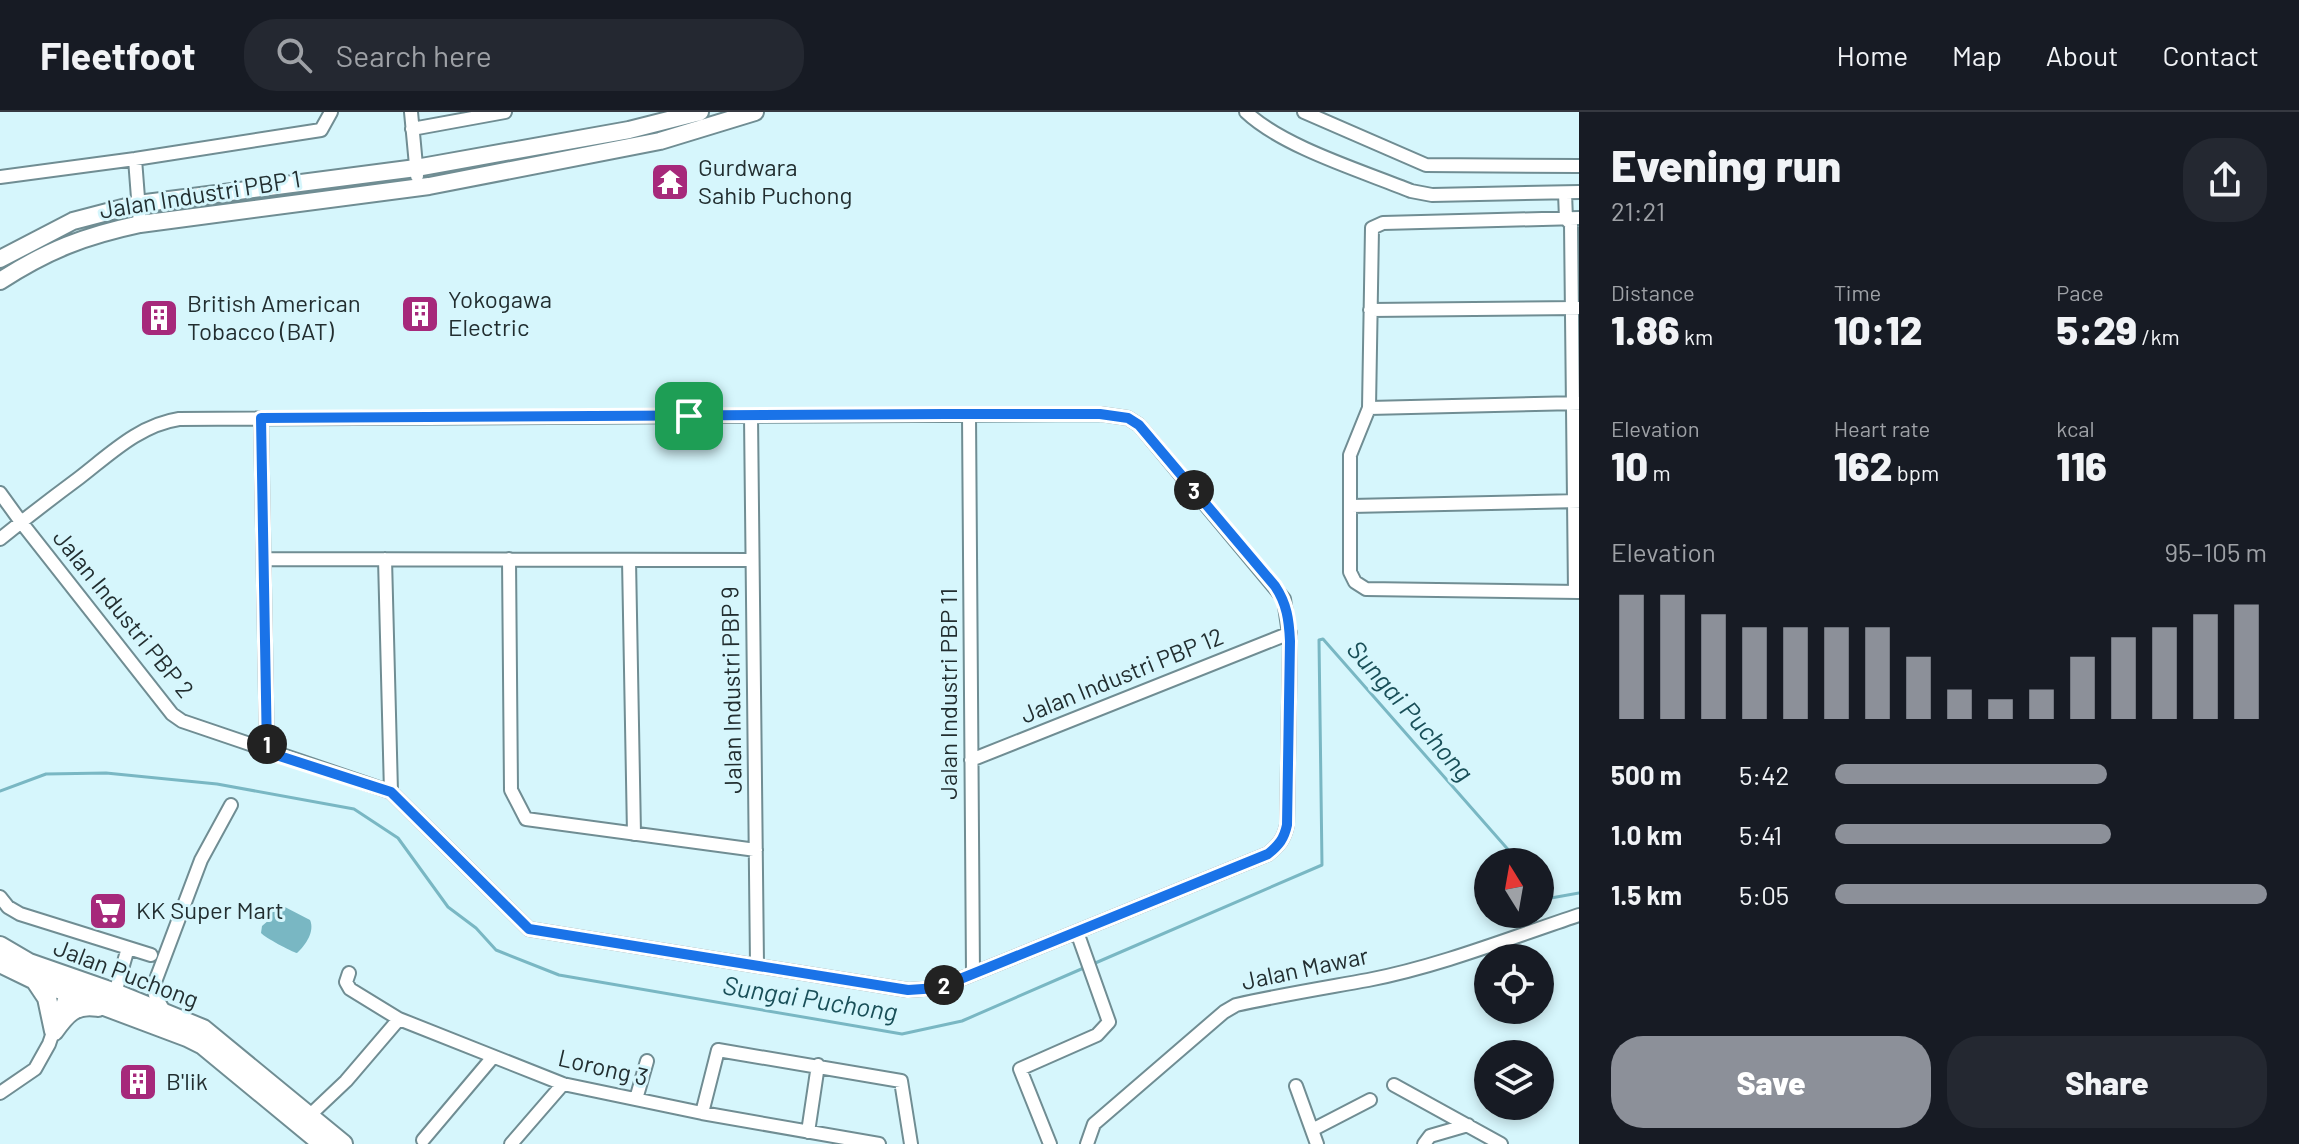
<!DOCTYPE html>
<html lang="en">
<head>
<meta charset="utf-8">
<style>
	:root { --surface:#171b24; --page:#242831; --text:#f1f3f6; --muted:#9ea1a6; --line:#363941; --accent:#8c9099 }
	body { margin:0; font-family:Barlow,sans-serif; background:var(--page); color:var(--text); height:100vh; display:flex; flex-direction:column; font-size:30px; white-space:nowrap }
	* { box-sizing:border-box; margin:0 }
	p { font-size:26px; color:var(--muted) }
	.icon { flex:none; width:44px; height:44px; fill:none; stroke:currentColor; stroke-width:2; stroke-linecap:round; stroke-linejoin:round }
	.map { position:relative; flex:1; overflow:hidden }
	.sheet { display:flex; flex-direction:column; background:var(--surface); width:720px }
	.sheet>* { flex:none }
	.needle { width:52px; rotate:349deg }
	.tools { position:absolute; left:1474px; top:736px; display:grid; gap:16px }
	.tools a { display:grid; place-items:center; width:80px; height:80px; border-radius:50%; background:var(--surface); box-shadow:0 4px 12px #0003; font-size:40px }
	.pin { position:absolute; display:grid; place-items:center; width:68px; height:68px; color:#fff; margin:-34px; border-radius:16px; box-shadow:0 4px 12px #0006 }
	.km { position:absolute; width:40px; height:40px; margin:-20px; border-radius:50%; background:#222; color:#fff; font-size:22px; line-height:40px; text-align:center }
	.round { display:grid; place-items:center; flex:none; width:84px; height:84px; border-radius:32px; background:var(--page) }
	.summary { display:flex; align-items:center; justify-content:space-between; height:136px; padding:0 32px }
	h1 { font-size:44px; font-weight:800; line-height:60px }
	.metrics { display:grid; grid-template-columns:repeat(3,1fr); gap:12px; height:136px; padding:8px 32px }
	.metrics div { display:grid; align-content:center }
	.metrics b { font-size:40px; font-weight:800 }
	.metrics small { font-size:22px; font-weight:400 }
	.metrics p { font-size:22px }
	.chart { height:224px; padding:16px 32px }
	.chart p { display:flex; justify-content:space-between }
	.chart svg { width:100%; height:144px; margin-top:8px; stroke:var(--accent); stroke-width:6 }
	.action { display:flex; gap:16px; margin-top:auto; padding:16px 32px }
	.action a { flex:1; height:92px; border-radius:32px; background:var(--accent); color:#fff; font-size:32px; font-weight:800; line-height:92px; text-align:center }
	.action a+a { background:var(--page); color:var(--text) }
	ul { padding:0 32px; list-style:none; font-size:26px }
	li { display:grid; grid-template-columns:128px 96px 1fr; align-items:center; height:60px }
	li i { height:20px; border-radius:10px; background:var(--accent) }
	header { display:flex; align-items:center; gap:48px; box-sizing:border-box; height:112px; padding:0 40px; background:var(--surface); border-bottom:2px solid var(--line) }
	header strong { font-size:38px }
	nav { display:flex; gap:44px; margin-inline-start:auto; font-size:28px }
	.search { width:560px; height:72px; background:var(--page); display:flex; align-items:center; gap:20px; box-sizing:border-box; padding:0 28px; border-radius:32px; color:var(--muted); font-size:30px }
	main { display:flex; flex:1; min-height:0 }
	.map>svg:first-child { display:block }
</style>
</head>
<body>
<header>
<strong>Fleetfoot</strong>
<div class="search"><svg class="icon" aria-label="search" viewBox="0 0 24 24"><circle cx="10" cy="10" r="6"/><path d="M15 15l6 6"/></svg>Search here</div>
<nav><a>Home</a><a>Map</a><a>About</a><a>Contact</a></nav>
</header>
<main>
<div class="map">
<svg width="1579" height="1032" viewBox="0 0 1579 1032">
	<rect width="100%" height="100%" fill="#d6f6fc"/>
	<path fill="#79b7c3" d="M 281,793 L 310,808 C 315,819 306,833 297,841 C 292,840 264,825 261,821 L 262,814 L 269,808 L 269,801 L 277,799 Z"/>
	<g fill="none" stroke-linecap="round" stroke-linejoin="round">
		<path stroke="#79b7c3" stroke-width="3" d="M 0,679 L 46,662 L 106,661 L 217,672 L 354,697 L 398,726 L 448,795 L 476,816 L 496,838 L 559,863 L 902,922 L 962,909 L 1086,855
			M 1540,774 L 1551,786 L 1579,781
			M 1093,852 L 1322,753 L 1319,528 L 1323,527 L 1519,750"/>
		<defs>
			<path id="minor" d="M 411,0 L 417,64
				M 1246,0 C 1283,35 1362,59 1411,79 L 1432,83 L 1579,80
				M 1304,0 L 1426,53 L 1579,54
				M 412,17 L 505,0
				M 135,47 L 140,112
				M 0,65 L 135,47 L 321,18 L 331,0
				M 1565,81 L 1566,107 L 1571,112 L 1575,480
				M 1579,106 L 1383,111 L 1372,116 L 1369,296 L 1350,343 L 1350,460 L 1355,470 L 1366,477 L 1579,480
				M 1370,198 L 1579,196
				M 1369,296 L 1579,291
				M 969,302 L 973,862
				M 751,304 L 757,852
				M 261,306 L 267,640
				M 0,381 L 21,410 L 172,602 L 182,609 L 391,680 L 529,817 L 908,878 L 938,876 L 1268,742 C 1279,733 1284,727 1287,713 L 1290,529 L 1284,487 L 1139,313 L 1128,306 L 1100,302 L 179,307 C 139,313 109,343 79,366 C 52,386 26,406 0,427
				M 1351,394 L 1579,389
				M 264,447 L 752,448
				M 385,447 L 391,680
				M 509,447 L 511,678 L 526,707 L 756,738
				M 629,448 L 634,722
				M 971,648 L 1290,521
				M 0,785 L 8,795 L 20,802 L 151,843
				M 349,861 L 346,870 L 350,877 L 399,907 L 563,972 L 702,1001 L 879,1032
				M 115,881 L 128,836
				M 164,899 L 155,883 L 155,870 L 201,748 L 231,693
				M 1394,973 L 1501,1032
				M 1296,974 L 1317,1032
				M 0,981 L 35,957 L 49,932 L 69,873
				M 636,987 L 647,949
				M 702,1001 L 718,938 L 901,969 L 911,1032
				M 309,1004 L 346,969 L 399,907
				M 1312,1018 L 1370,988
				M 808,1020 L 818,953
				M 423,1028 L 493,945
				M 511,1032 L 563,972
				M 1050,1032 L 1020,957 L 1097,923 L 1109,910 L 1077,820
				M 1087,1032 L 1094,1012 L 1224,900 L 1236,893 C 1280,883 1324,876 1368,868 C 1440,854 1510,826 1579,803
				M 1424,1032 L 1430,1024 L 1468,1013"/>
			<path id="secondary" d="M 0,147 L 73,109 L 138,92 L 416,56 L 629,18 L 700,0
				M 0,169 C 48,138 84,124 140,112 L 429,74 L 660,29 L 755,0"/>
			<path id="primary" d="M 0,834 L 29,851 L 115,881 L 203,917 L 343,1032
				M 0,851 L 35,868 L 187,925 L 203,933 L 323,1032
				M 35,868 L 47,886 L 54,919
				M 54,919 C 66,902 75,891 98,895"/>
		</defs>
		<use href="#minor" stroke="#708d93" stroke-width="16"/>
		<use href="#secondary" stroke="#708d93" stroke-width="20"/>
		<use href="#primary" stroke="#708d93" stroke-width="22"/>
		<use href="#minor" stroke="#fff" stroke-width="12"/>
		<use href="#secondary" stroke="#fff" stroke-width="16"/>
		<use href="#primary" stroke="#fff" stroke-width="18"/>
	</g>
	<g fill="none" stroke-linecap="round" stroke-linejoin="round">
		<defs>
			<path id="route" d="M 946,302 L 1100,302 L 1128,306 L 1139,313 L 1275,474 C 1287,492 1289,508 1290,529 L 1287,713 C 1284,727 1279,733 1268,742 L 938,876 L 908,878 L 529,817 L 391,680 L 267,640 L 261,306 Z"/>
		</defs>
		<use href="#route" stroke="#fff" stroke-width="16"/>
		<use href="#route" stroke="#1a73e8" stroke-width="10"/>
	</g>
	<defs>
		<symbol id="temple-square" viewBox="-11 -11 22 22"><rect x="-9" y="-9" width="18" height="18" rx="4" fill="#a6297b" stroke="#d6f6fc"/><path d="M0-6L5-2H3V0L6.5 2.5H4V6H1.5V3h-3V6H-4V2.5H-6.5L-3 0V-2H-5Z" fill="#fff"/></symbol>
		<symbol id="building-square" viewBox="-11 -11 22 22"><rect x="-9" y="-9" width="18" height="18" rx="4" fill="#a6297b" stroke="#d6f6fc"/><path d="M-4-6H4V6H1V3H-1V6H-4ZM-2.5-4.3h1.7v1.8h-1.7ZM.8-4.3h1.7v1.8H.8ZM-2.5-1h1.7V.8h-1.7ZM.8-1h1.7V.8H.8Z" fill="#fff"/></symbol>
		<symbol id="supermarket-square" viewBox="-11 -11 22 22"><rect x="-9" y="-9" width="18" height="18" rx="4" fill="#a6297b" stroke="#d6f6fc"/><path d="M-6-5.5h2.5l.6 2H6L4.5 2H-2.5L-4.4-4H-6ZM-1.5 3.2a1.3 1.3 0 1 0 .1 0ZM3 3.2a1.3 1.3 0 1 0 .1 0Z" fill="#fff"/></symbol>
	</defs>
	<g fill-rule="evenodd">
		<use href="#temple-square" x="648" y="48" width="44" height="44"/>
		<use href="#building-square" x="398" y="180" width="44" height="44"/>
		<use href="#building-square" x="137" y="184" width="44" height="44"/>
		<use href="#supermarket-square" x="86" y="777" width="44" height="44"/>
		<use href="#building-square" x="116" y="948" width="44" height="44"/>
	</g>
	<g text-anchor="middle" stroke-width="6" stroke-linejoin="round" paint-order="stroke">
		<g font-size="24" fill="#222e30" stroke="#d6f6fc" text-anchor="start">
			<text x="698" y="64">Gurdwara<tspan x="698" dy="28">Sahib Puchong</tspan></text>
			<text x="448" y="196">Yokogawa<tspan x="448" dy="28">Electric</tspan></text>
			<text x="187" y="200">British American<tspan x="187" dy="28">Tobacco (BAT)</tspan></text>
			<text x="136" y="807">KK Super Mart</text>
			<text x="166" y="978">B'lik</text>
		</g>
		<g font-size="24" fill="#222e30" stroke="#d6f6fc">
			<text transform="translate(200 83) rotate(-9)" y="8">Jalan Industri PBP 1</text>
			<text transform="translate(123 502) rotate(51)" y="8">Jalan Industri PBP 2</text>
			<text transform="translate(1122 564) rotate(-22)" y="8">Jalan Industri PBP 12</text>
			<text transform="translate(732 578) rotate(-91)" y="8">Jalan Industri PBP 9</text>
			<text transform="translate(949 582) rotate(-90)" y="8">Jalan Industri PBP 11</text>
			<text transform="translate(1305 857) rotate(-12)" y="8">Jalan Mawar</text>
			<text transform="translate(126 862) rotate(21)" y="8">Jalan Puchong</text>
			<text transform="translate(603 956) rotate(13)" y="8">Lorong 3</text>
		</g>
		<g font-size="26" font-style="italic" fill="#194f58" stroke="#d6f6fc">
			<text transform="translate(1410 599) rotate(49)" y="9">Sungai Puchong</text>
			<text transform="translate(810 887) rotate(9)" y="9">Sungai Puchong</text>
		</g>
	</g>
</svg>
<div class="tools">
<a><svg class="needle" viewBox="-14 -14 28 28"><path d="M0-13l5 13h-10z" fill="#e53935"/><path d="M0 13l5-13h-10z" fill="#9ea1a6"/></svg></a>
<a><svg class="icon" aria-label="locate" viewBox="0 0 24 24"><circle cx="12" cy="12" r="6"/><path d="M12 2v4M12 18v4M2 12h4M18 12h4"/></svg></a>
<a><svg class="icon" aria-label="layers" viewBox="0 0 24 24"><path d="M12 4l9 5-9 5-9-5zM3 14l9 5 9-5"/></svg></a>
</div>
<div class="pin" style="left:689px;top:304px;background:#1e9e55"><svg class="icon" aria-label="arrive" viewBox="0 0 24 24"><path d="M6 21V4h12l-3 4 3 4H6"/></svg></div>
<b class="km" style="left:267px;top:632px">1</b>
<b class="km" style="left:944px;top:873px">2</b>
<b class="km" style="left:1194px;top:378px">3</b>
</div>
<section class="sheet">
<div class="summary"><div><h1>Evening run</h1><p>21:21</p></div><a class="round"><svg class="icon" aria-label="share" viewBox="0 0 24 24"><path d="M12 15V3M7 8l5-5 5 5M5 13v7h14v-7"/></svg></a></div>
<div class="metrics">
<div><p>Distance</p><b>1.86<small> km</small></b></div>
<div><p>Time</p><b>10:12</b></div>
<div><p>Pace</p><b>5:29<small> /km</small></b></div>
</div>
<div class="metrics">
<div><p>Elevation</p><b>10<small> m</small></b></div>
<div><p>Heart rate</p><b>162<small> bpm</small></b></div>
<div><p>kcal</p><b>116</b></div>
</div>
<div class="chart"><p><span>Elevation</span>95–105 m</p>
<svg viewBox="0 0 160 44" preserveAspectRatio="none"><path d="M5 44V6M15 44V6M25 44V12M35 44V16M45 44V16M55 44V16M65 44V16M75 44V25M85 44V35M95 44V38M105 44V35M115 44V25M125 44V19M135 44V16M145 44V12M155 44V9"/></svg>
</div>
<ul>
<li><b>500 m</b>5:42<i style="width:63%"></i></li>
<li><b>1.0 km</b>5:41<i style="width:64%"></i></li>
<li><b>1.5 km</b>5:05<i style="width:100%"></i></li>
</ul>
<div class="action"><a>Save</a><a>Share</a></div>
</section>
</main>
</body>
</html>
